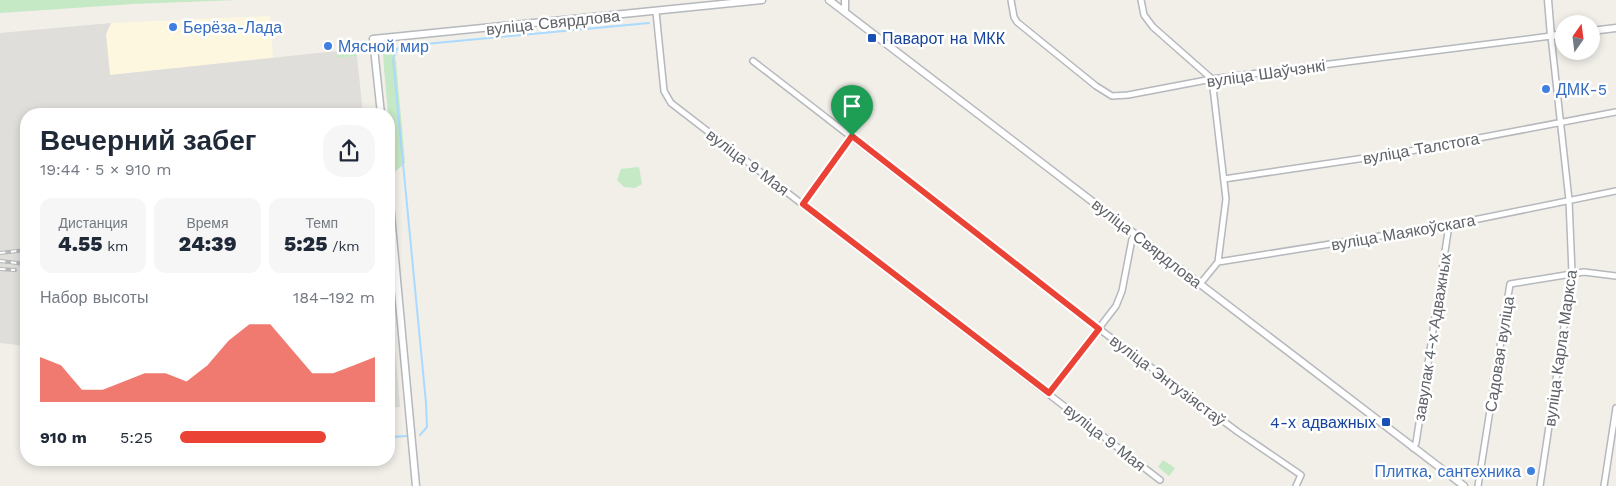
<!DOCTYPE html>
<html lang="ru">
<head>
<meta charset="utf-8">
<style>
	:root { --surface:#fff; --page:#f6f6f7; --text:#1f2937; --muted:#747a83; --accent:#ea4335 }
	body { margin:0; font-family:"Work Sans",sans-serif; background:var(--page); color:var(--text); height:100vh; display:flex; flex-direction:column; font-size:19px; white-space:nowrap }
	* { box-sizing:border-box; margin:0 }
	p { font-size:16px; color:var(--muted) }
	.icon { flex:none; width:28px; height:28px; fill:none; stroke:currentColor; stroke-width:2; stroke-linecap:round; stroke-linejoin:round }
	.map { position:relative; flex:1; overflow:hidden }
	.drawer { position:absolute; left:20px; top:108px; width:375px; height:358px; display:flex; flex-direction:column; background:var(--surface); border-radius:20px; box-shadow:0 2px 8px #0003 }
	.drawer>* { flex:none }
	.needle { width:32px; rotate:14deg }
	.controls { position:absolute; left:1555px; top:15px; display:grid; gap:10px }
	.controls a { display:grid; place-items:center; width:45px; height:45px; border-radius:50%; background:var(--surface); box-shadow:0 2px 8px #0003; font-size:25px }
	.pin { position:absolute; display:grid; place-items:center; width:42px; height:42px; color:#fff; margin:-51px -21px; border-radius:50% 50% 50% 0; rotate:-45deg; box-shadow:0 0 5px #0007 }
	.pin .icon { rotate:45deg }
	.round { display:grid; place-items:center; flex:none; width:52px; height:52px; border-radius:20px; background:var(--page) }
	.headline { display:flex; align-items:center; justify-content:space-between; height:85px; padding:0 20px }
	h1 { font-size:28px; font-weight:800; line-height:38px }
	.stats { display:grid; grid-template-columns:repeat(3,1fr); gap:8px; height:85px; padding:5px 20px }
	.stats div { display:grid; align-content:center; border-radius:12px; background:var(--page); text-align:center }
	.stats b { font-size:21px; font-weight:800 }
	.stats small { font-size:14px; font-weight:400 }
	.stats p { font-size:14px }
	.chart { height:140px; padding:10px 20px }
	.chart p { display:flex; justify-content:space-between }
	.chart svg { width:100%; height:90px; margin-top:5px; fill:var(--accent); opacity:.7 }
	ul { padding:0 20px; list-style:none; font-size:16px }
	li { display:grid; grid-template-columns:80px 60px 1fr; align-items:center; height:38px }
	li i { height:12px; border-radius:6px; background:var(--accent) }
	.map>svg:first-child { display:block }
</style>
</head>
<body>
<div class="map">
<svg width="1616" height="486" viewBox="0 0 1616 486">
	<rect width="100%" height="100%" fill="#f1efe8"/>
	<path fill="#fef7e0" d="M 270,16 L 273,58 L 110,75 L 106,34 L 111,23 Z"/>
	<path fill="#e0deda" d="M 111,23 L 106,34 L 110,75 L 337,51 L 338,58 L 357,56 L 363,114 L 26,114 L 26,348 L 26,346 L 0,343 L 0,33 Z
		M 389,279 L 400,407 L 389,408 Z"/>
	<path fill="#c5e8c5" d="M 0,0 L 236,0 L 133,4 L 0,13 Z
		M 389,48 L 393,52 L 396,61 L 405,163 L 396,171 L 393,171 L 384,68 L 383,52 Z
		M 357,49 L 357,56 L 338,58 L 337,51 Z
		M 639,167 L 642,184 L 635,188 L 624,187 L 617,180 L 621,169 Z
		M 1163,460 L 1175,468 L 1169,476 L 1158,467 Z"/>
	<g fill="none" stroke-linecap="round" stroke-linejoin="round">
		<path stroke="#aadaff" stroke-width="2" d="M 420,435 L 427,427 L 426,403 L 393,59 L 397,49 L 404,46 L 649,23
			M 389,437 L 407,436
			M 158,460 L 169,459"/>
		<defs>
			<path id="minor" d="M 1011,0 L 1014,17 L 1017,22 L 1096,86 L 1112,96 L 1128,95 L 1212,79 L 1551,36 L 1569,200 L 1572,273 L 1540,486
				M 1141,0 L 1144,15 L 1153,27 L 1212,79 L 1226,199 L 1218,262
				M 656,12 L 664,91 L 671,103 L 1160,480
				M 753,61 L 1106,334 L 1238,432 L 1301,475 L 1296,486
				M 1224,179 L 1405,152 L 1616,112
				M 803,204 L 852,136
				M 1200,284 L 1218,262 L 1449,225 L 1616,191
				M 1049,393 L 1116,306 L 1122,291 L 1132,239 L 1135,234
				M 1413,448 L 1416,443 L 1449,225
				M 1478,486 L 1510,284 L 1584,272 L 1616,276
				M 1604,486 L 1616,408"/>
			<path id="tertiary" d="M 829,0 L 1464,486
				M 1548,0 L 1551,36 L 1564,34
				M 845,12 L 845,0
				M 1591,31 L 1616,28
				M 381,114 L 373,39 L 762,0
				M 389,193 L 416,486"/>
		</defs>
		<use href="#minor" stroke="#b5b8bc" stroke-width="8"/>
		<use href="#tertiary" stroke="#b5b8bc" stroke-width="9"/>
		<use href="#minor" stroke="#fff" stroke-width="5"/>
		<use href="#tertiary" stroke="#fff" stroke-width="6"/>
		<defs>
			<path id="rail" d="M 0,253 L 26,250
				M 0,261 L 26,264
				M 0,269 L 15,270"/>
		</defs>
		<use href="#rail" stroke="#b6b7b8" stroke-width="4"/>
		<use href="#rail" stroke="#fff" stroke-width="2" stroke-dasharray="5.5" stroke-linecap="butt"/>
	</g>
	<g fill="none" stroke-linecap="round" stroke-linejoin="round">
		<defs>
			<path id="route" d="M 852,136 L 1099,329 L 1049,393 L 803,204 Z"/>
		</defs>
		<use href="#route" stroke="#fff" stroke-width="10"/>
		<use href="#route" stroke="#ea4335" stroke-width="6"/>
	</g>
	<g fill="#3f7fe0" stroke="#fff" stroke-width="2">
		<circle cx="173" cy="27" r="5"/>
		<circle cx="328" cy="46" r="5"/>
		<circle cx="1546" cy="89" r="5"/>
		<circle cx="1531" cy="471" r="5"/>
	</g>
	<g fill="#1a4fb4" stroke="#fff" stroke-width="2">
		<rect x="867" y="33" width="10" height="10" rx="2.5"/>
		<rect x="1381" y="417" width="10" height="10" rx="2.5"/>
	</g>
	<g text-anchor="middle" stroke-width="5" stroke-linejoin="round" paint-order="stroke">
		<g font-size="16" fill="#5f6368" stroke="#fff">
			<text transform="translate(553 22) rotate(-6)" y="6">вуліца Свярдлова</text>
			<text transform="translate(1266 73) rotate(-8)" y="6">вуліца Шаўчэнкі</text>
			<text transform="translate(1421 148) rotate(-10)" y="6">вуліца Талстога</text>
			<text transform="translate(748 162) rotate(37)" y="6">вуліца 9 Мая</text>
			<text transform="translate(1403 232) rotate(-10)" y="6">вуліца Маякоўскага</text>
			<text transform="translate(1147 243) rotate(38)" y="6">вуліца Свярдлова</text>
			<text transform="translate(1432 337) rotate(-81)" y="6">завулак 4-х Адважных</text>
			<text transform="translate(1560 348) rotate(-82)" y="6">вуліца Карла Маркса</text>
			<text transform="translate(1499 354) rotate(-81)" y="6">Садовая вуліца</text>
			<text transform="translate(1168 380) rotate(37)" y="6">вуліца Энтузіястаў</text>
			<text transform="translate(1105 437) rotate(38)" y="6">вуліца 9 Мая</text>
		</g>
		<g font-size="16" fill="#366cbe" stroke="#fff" text-anchor="start">
			<text x="183" y="33">Берёза-Лада</text>
			<text x="338" y="52">Мясной мир</text>
			<text x="1556" y="95">ДМК-5</text>
			<text x="1521" y="477" text-anchor="end">Плитка, сантехника</text>
		</g>
		<g font-size="16" fill="#164399" stroke="#fff" text-anchor="start">
			<text x="882" y="44">Паварот на МКК</text>
			<text x="1376" y="428" text-anchor="end">4-х адважных</text>
		</g>
	</g>
</svg>
<div class="controls">
<a><svg class="needle" viewBox="-14 -14 28 28"><path d="M0-13l5 13h-10z" fill="#e53935"/><path d="M0 13l5-13h-10z" fill="#747a83"/></svg></a>
</div>
<div class="pin" style="left:852px;top:136px;background:#1e9e55"><svg class="icon" aria-label="arrive" viewBox="0 0 24 24"><path d="M6 21V4h12l-3 4 3 4H6"/></svg></div>
<section class="drawer">
<div class="headline"><div><h1>Вечерний забег</h1><p>19:44 · 5 × 910 m</p></div><a class="round"><svg class="icon" aria-label="share" viewBox="0 0 24 24"><path d="M12 15V3M7 8l5-5 5 5M5 13v7h14v-7"/></svg></a></div>
<div class="stats">
<div><p>Дистанция</p><b>4.55<small> km</small></b></div>
<div><p>Время</p><b>24:39</b></div>
<div><p>Темп</p><b>5:25<small> /km</small></b></div>
</div>
<div class="chart"><p><span>Набор высоты</span>184–192 m</p>
<svg viewBox="0 0 160 44" preserveAspectRatio="none"><path d="M0 44V22L10 26L20 38L30 38L40 34L50 30L60 30L70 34L80 26L90 14L100 6L110 6L120 18L130 30L140 30L150 26L160 22V44z"/></svg>
</div>
<ul>
<li><b>910 m</b>5:25<i style="width:75%"></i></li>
</ul>
</section>
</div>
</body>
</html>
